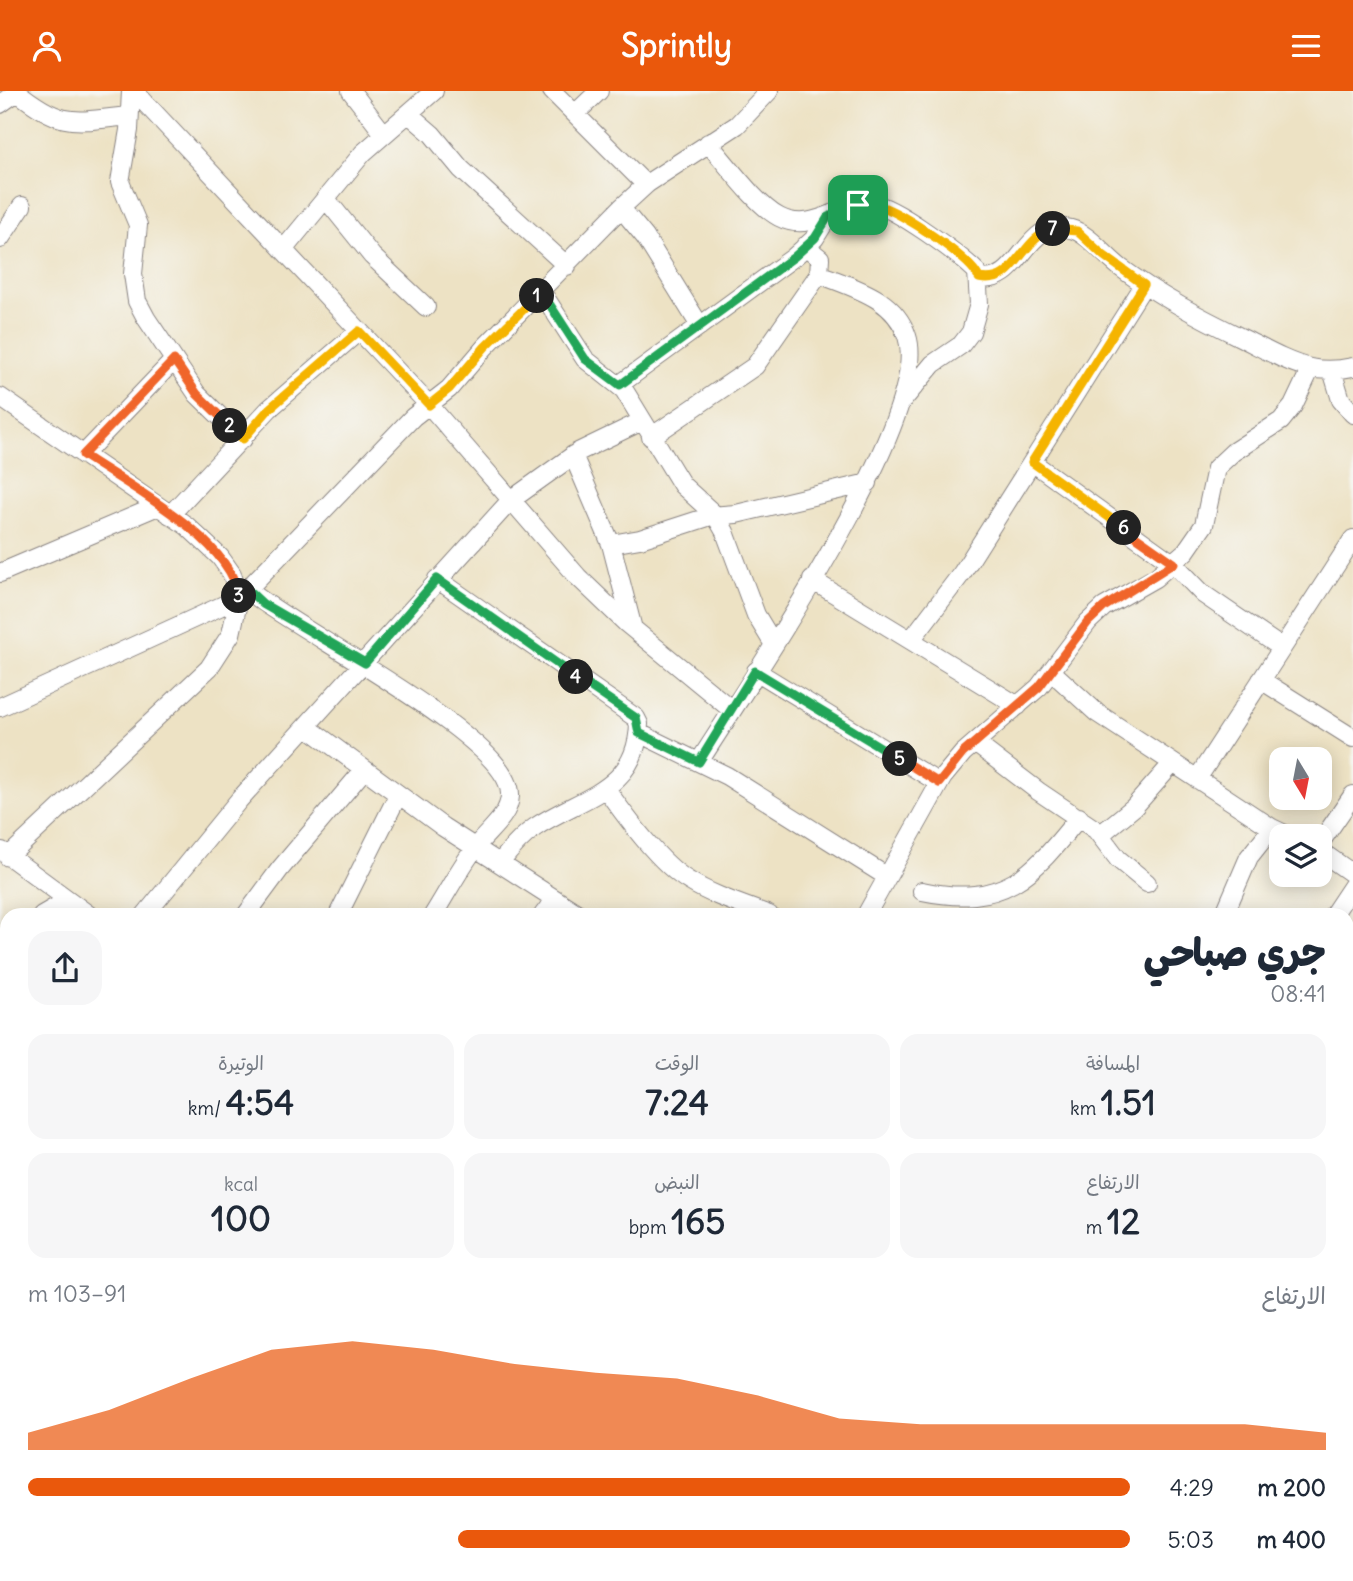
<!DOCTYPE html>
<html lang="ar">
<head>
<meta charset="utf-8">
<style>
	:root { --surface:#fff; --page:#f6f6f7; --text:#1f2937; --muted:#747a83; --accent:#ea580c }
	body { margin:0; font-family:Delius,"Playpen Sans Arabic",sans-serif; background:var(--page); color:var(--text); direction:rtl; height:100vh; display:flex; flex-direction:column; font-size:26px; white-space:nowrap }
	* { box-sizing:border-box; margin:0 }
	p { font-size:23px; color:var(--muted) }
	.icon { flex:none; width:38px; height:38px; fill:none; stroke:currentColor; stroke-width:2; stroke-linecap:round; stroke-linejoin:round }
	.map { position:relative; flex:1; overflow:hidden; direction:ltr }
	.side { position:absolute; left:0px; top:817px; width:1354px; height:674px; display:flex; flex-direction:column; background:var(--surface); border-radius:21px 21px 0 0; box-shadow:0 4px 18px #0003; direction:rtl }
	.side>* { flex:none }
	.needle { width:46px; rotate:170deg }
	.fabs { position:absolute; left:1269px; top:656px; display:grid; gap:14px }
	.fabs a { display:grid; place-items:center; width:63px; height:63px; border-radius:14px; background:var(--surface); box-shadow:0 4px 18px #0003; font-size:35px }
	.pin { position:absolute; display:grid; place-items:center; width:60px; height:60px; color:#fff; margin:-30px; border-radius:14px; box-shadow:0 4px 10px #0006 }
	.km { position:absolute; width:35px; height:35px; margin:-18px; border-radius:50%; background:#222; color:#fff; font-size:19px; line-height:35px; text-align:center }
	.round { display:grid; place-items:center; flex:none; width:74px; height:74px; border-radius:21px; background:var(--page) }
	.summary { display:flex; align-items:center; justify-content:space-between; height:119px; padding:0 28px }
	h1 { font-size:38px; font-weight:800; line-height:52px }
	.metrics { display:grid; grid-template-columns:repeat(3,1fr); gap:10px; height:119px; padding:7px 28px }
	.metrics div { display:grid; align-content:center; border-radius:18px; background:var(--page); text-align:center }
	.metrics b { font-size:35px; font-weight:800 }
	.metrics small { font-size:19px; font-weight:400 }
	.metrics p { font-size:19px }
	.chart { height:196px; padding:14px 28px }
	.chart p { display:flex; justify-content:space-between }
	.chart svg { width:100%; height:126px; margin-top:7px; fill:var(--accent); opacity:.7 }
	ul { padding:0 28px; list-style:none; font-size:23px }
	li { display:grid; grid-template-columns:112px 84px 1fr; align-items:center; height:52px }
	li i { height:18px; border-radius:9px; background:var(--accent) }
	header { display:flex; justify-content:space-between; align-items:center; height:91px; padding:0 28px; background:var(--accent); color:#fff; font-size:32px; font-weight:800 }
	.map>svg:first-child { display:block }
</style>
</head>
<body>
<header><svg class="icon" aria-label="menu" viewBox="0 0 24 24"><path d="M4 6h16M4 12h16M4 18h16"/></svg>Sprintly<svg class="icon" aria-label="person" viewBox="0 0 24 24"><circle cx="12" cy="8" r="4"/><path d="M4 21q1-7 8-7t8 7"/></svg></header>
<div class="map">
<svg width="1353" height="1490" viewBox="0 0 1353 1490">
	<rect width="100%" height="100%" fill="#f6f6f2"/>
	<filter id="ink" filterUnits="userSpaceOnUse"><feTurbulence type="fractalNoise" baseFrequency=".0143" numOctaves="2"/><feDisplacementMap in="SourceGraphic" scale="14" xChannelSelector="R" yChannelSelector="G"/><feConvolveMatrix kernelMatrix="1 2 1 2 8 2 1 2 1" color-interpolation-filters="sRGB"/></filter>
	<filter id="wash" filterUnits="userSpaceOnUse"><feTurbulence type="fractalNoise" baseFrequency=".00686" numOctaves="4" result="noise"/><feDisplacementMap in="SourceGraphic" scale="28" xChannelSelector="R" yChannelSelector="G"/><feGaussianBlur stdDeviation="1.57" result="paint"/><feColorMatrix in="noise" values="0 0 0 0 0 0 0 0 0 0 0 0 0 0 0 0 0 1.4 0 .05"/><feComposite in="paint" operator="in"/></filter>
	<g filter="url(#wash)">
		<rect width="100%" height="100%" fill="#ede2c4"/>
	</g>
	<g filter="url(#ink)">
		<g fill="none" stroke-linecap="round" stroke-linejoin="round">
			<defs>
				<path id="minor" d="M 16,0 C 62,37 73,31 128,25
					M 131,0 L 129,39 L 120,91 L 138,134 L 133,183 L 137,210 L 146,227 L 197,303 L 243,348
					M 134,0 L 429,314 L 578,486 L 626,532 L 732,619
					M 351,0 L 384,43
					M 552,0 L 646,94
					M 0,13 L 17,1
					M 575,23 L 599,0
					M 410,24 L 432,43 L 461,78 L 567,175
					M 708,52 C 727,73 755,113 779,126 C 813,144 841,110 873,113 C 894,115 960,164 977,181 L 979,213 L 971,241 L 961,254 L 933,273 L 903,309
					M 326,108 L 372,165 L 426,216
					M 621,117 L 645,146 L 700,235
					M 0,148 L 22,115
					M 283,159 L 363,62 L 434,0
					M 979,187 C 1022,195 1024,125 1071,138 C 1088,142 1106,166 1121,177 C 1159,205 1199,226 1242,247 C 1264,258 1286,271 1310,277 C 1324,280 1339,279 1353,276
					M 541,200 L 585,268 L 624,299 L 682,394 L 716,425 L 725,441 L 756,524 L 773,552
					M 1332,279 L 1341,309 L 1353,323
					M 619,294 L 794,166 L 815,147 L 828,126
					M 0,306 L 187,435 L 220,466 L 232,483 L 239,507 L 231,543 L 209,577 L 8,766
					M 651,346 L 755,275 L 819,183 L 820,167 L 805,155
					M 83,364 L 174,269
					M 573,364 L 611,453 L 633,538
					M 1032,371 L 1174,473 L 1203,503 L 1282,557
					M 170,424 L 269,318 L 359,240
					M 611,453 L 640,448 L 711,425 L 736,423 L 868,392
					M 0,482 L 158,415
					M 437,488 L 636,627 L 639,633 C 637,701 579,706 534,737 C 520,747 510,759 500,772
					M 812,489 L 1018,615
					M 247,498 C 290,537 514,648 510,705 C 509,726 486,741 475,757 C 459,778 447,802 433,824
					M 911,549 L 962,482 L 1144,194
					M 756,580 L 939,692
					M 1051,580 L 1097,622 L 1272,737 L 1291,746
					M 1261,589 L 1353,647
					M 0,616 L 239,507 L 413,326 L 449,298 L 485,256 L 623,115 L 648,92 L 737,34 L 769,0
					M 307,636 L 443,736 L 580,824
					M 639,642 L 727,685 L 886,785
					M 975,652 L 1038,700 L 1096,739 L 1118,768 L 1147,792
					M 699,671 C 746,596 934,324 907,245 C 894,206 853,197 819,183
					M 1197,688 L 1353,448
					M 606,698 C 626,726 660,773 689,790 C 713,805 743,814 769,824
					M 1101,743 L 1134,716 L 1173,672
					M 1320,752 L 1353,704
					M 2,760 L 89,824
					M 1320,760 L 1353,783
					M 922,800 C 1004,817 1031,786 1079,726
					M 42,824 L 68,809
					M 145,824 L 239,709 L 511,409 L 578,361 L 642,330
					M 246,824 L 280,778 L 363,680
					M 338,824 L 398,704
					M 543,824 L 555,808
					M 866,824 L 943,686 L 963,662 L 1039,596 L 1088,531 L 1104,516 L 1155,487 L 1186,460 L 1204,434 L 1216,377 L 1233,361 L 1281,330 L 1293,315 L 1311,277
					M 1224,824 L 1249,766 L 1272,737
					M 1333,824 L 1353,794
					M 0,851 L 7,847
					M 1348,928 L 1353,932
					M 0,966 L 7,959
					M 1348,1000 L 1353,992
					M 1348,1041 L 1353,1044
					M 0,1129 L 7,1123
					M 1348,1215 L 1353,1218
					M 0,1229 L 7,1237
					M 0,1269 L 7,1262
					M 1348,1350 L 1353,1354
					M 0,1429 L 7,1424
					M 139,1484 L 149,1490
					M 352,1484 L 360,1490
					M 624,1484 L 632,1490
					M 1054,1484 L 1063,1490
					M 1222,1484 L 1232,1490
					M 71,1490 L 78,1484
					M 263,1490 L 268,1484
					M 399,1490 L 404,1484
					M 437,1490 L 441,1484
					M 547,1490 L 552,1484
					M 662,1490 L 666,1484
					M 794,1490 L 799,1484
					M 998,1490 L 1002,1484"/>
			</defs>
			<use href="#minor" stroke="#888280" stroke-width="20"/>
			<use href="#minor" stroke="#fff" stroke-width="18"/>
		</g>
	</g>
	<g fill="none" stroke-linecap="round" stroke-linejoin="round" filter="url(#ink)">
		<defs>
			<path id="split-1" d="M 537,205 L 541,200 L 585,268 L 620,294 L 794,166 L 815,147 L 828,126 L 858,114"/>
			<path id="split-2" d="M 230,335 L 243,348 L 269,318 L 359,240 L 429,314 L 449,298 L 485,256 L 537,205"/>
			<path id="split-3" d="M 230,335 L 197,303 L 174,269 L 83,364 C 129,395 229,447 239,505"/>
			<path id="split-4" d="M 239,505 L 247,498 L 263,513 L 365,572 L 437,488 L 576,586"/>
			<path id="split-5" d="M 576,586 L 636,627 L 639,642 L 699,671 L 755,580 L 900,668"/>
			<path id="split-6" d="M 900,668 L 939,692 L 963,662 L 1039,596 L 1088,531 L 1104,516 L 1174,472 L 1124,437"/>
			<path id="split-7" d="M 1053,138 L 1077,140 L 1103,164 L 1144,194 L 1032,371 L 1124,437"/>
			<path id="split-8" d="M 858,114 C 866,113 873,112 880,115 C 902,122 971,167 979,187 C 1017,195 1019,148 1053,138"/>
		</defs>
		<use href="#split-1" stroke="#fff" stroke-width="14"/>
		<use href="#split-2" stroke="#fff" stroke-width="14"/>
		<use href="#split-3" stroke="#fff" stroke-width="14"/>
		<use href="#split-4" stroke="#fff" stroke-width="14"/>
		<use href="#split-5" stroke="#fff" stroke-width="14"/>
		<use href="#split-6" stroke="#fff" stroke-width="14"/>
		<use href="#split-7" stroke="#fff" stroke-width="14"/>
		<use href="#split-8" stroke="#fff" stroke-width="14"/>
		<use href="#split-1" stroke="#22a559" stroke-width="9"/>
		<use href="#split-2" stroke="#f5b400" stroke-width="9"/>
		<use href="#split-3" stroke="#f0652b" stroke-width="9"/>
		<use href="#split-4" stroke="#22a559" stroke-width="9"/>
		<use href="#split-5" stroke="#22a559" stroke-width="9"/>
		<use href="#split-6" stroke="#f0652b" stroke-width="9"/>
		<use href="#split-7" stroke="#f5b400" stroke-width="9"/>
		<use href="#split-8" stroke="#f5b400" stroke-width="9"/>
	</g>
</svg>
<div class="fabs">
<a><svg class="needle" viewBox="-14 -14 28 28"><path d="M0-13l5 13h-10z" fill="#e53935"/><path d="M0 13l5-13h-10z" fill="#747a83"/></svg></a>
<a><svg class="icon" aria-label="layers" viewBox="0 0 24 24"><path d="M12 4l9 5-9 5-9-5zM3 14l9 5 9-5"/></svg></a>
</div>
<div class="pin" style="left:858px;top:114px;background:#1e9e55"><svg class="icon" aria-label="arrive" viewBox="0 0 24 24"><path d="M6 21V4h12l-3 4 3 4H6"/></svg></div>
<b class="km" style="left:537px;top:205px">1</b>
<b class="km" style="left:230px;top:335px">2</b>
<b class="km" style="left:239px;top:505px">3</b>
<b class="km" style="left:576px;top:586px">4</b>
<b class="km" style="left:900px;top:668px">5</b>
<b class="km" style="left:1124px;top:437px">6</b>
<b class="km" style="left:1053px;top:138px">7</b>
<section class="side">
<div class="summary"><div><h1>جري صباحي</h1><p>08:41</p></div><a class="round"><svg class="icon" aria-label="share" viewBox="0 0 24 24"><path d="M12 15V3M7 8l5-5 5 5M5 13v7h14v-7"/></svg></a></div>
<div class="metrics">
<div><p>المسافة</p><b>1.51<small> km</small></b></div>
<div><p>الوقت</p><b>7:24</b></div>
<div><p>الوتيرة</p><b>4:54<small> /km</small></b></div>
</div>
<div class="metrics">
<div><p>الارتفاع</p><b>12<small> m</small></b></div>
<div><p>النبض</p><b>165<small> bpm</small></b></div>
<div><p>kcal</p><b>100</b></div>
</div>
<div class="chart"><p><span>الارتفاع</span>91–103 m</p>
<svg viewBox="0 0 160 44" preserveAspectRatio="none"><path d="M0 44V38L10 30L20 19L30 9L40 6L50 9L60 14L70 17L80 19L90 25L100 33L110 35L120 35L130 35L140 35L150 35L160 38V44z"/></svg>
</div>
<ul>
<li><b>200 m</b>4:29<i style="width:100%"></i></li>
<li><b>400 m</b>5:03<i style="width:61%"></i></li>
</ul>
</section>
</div>
</body>
</html>
